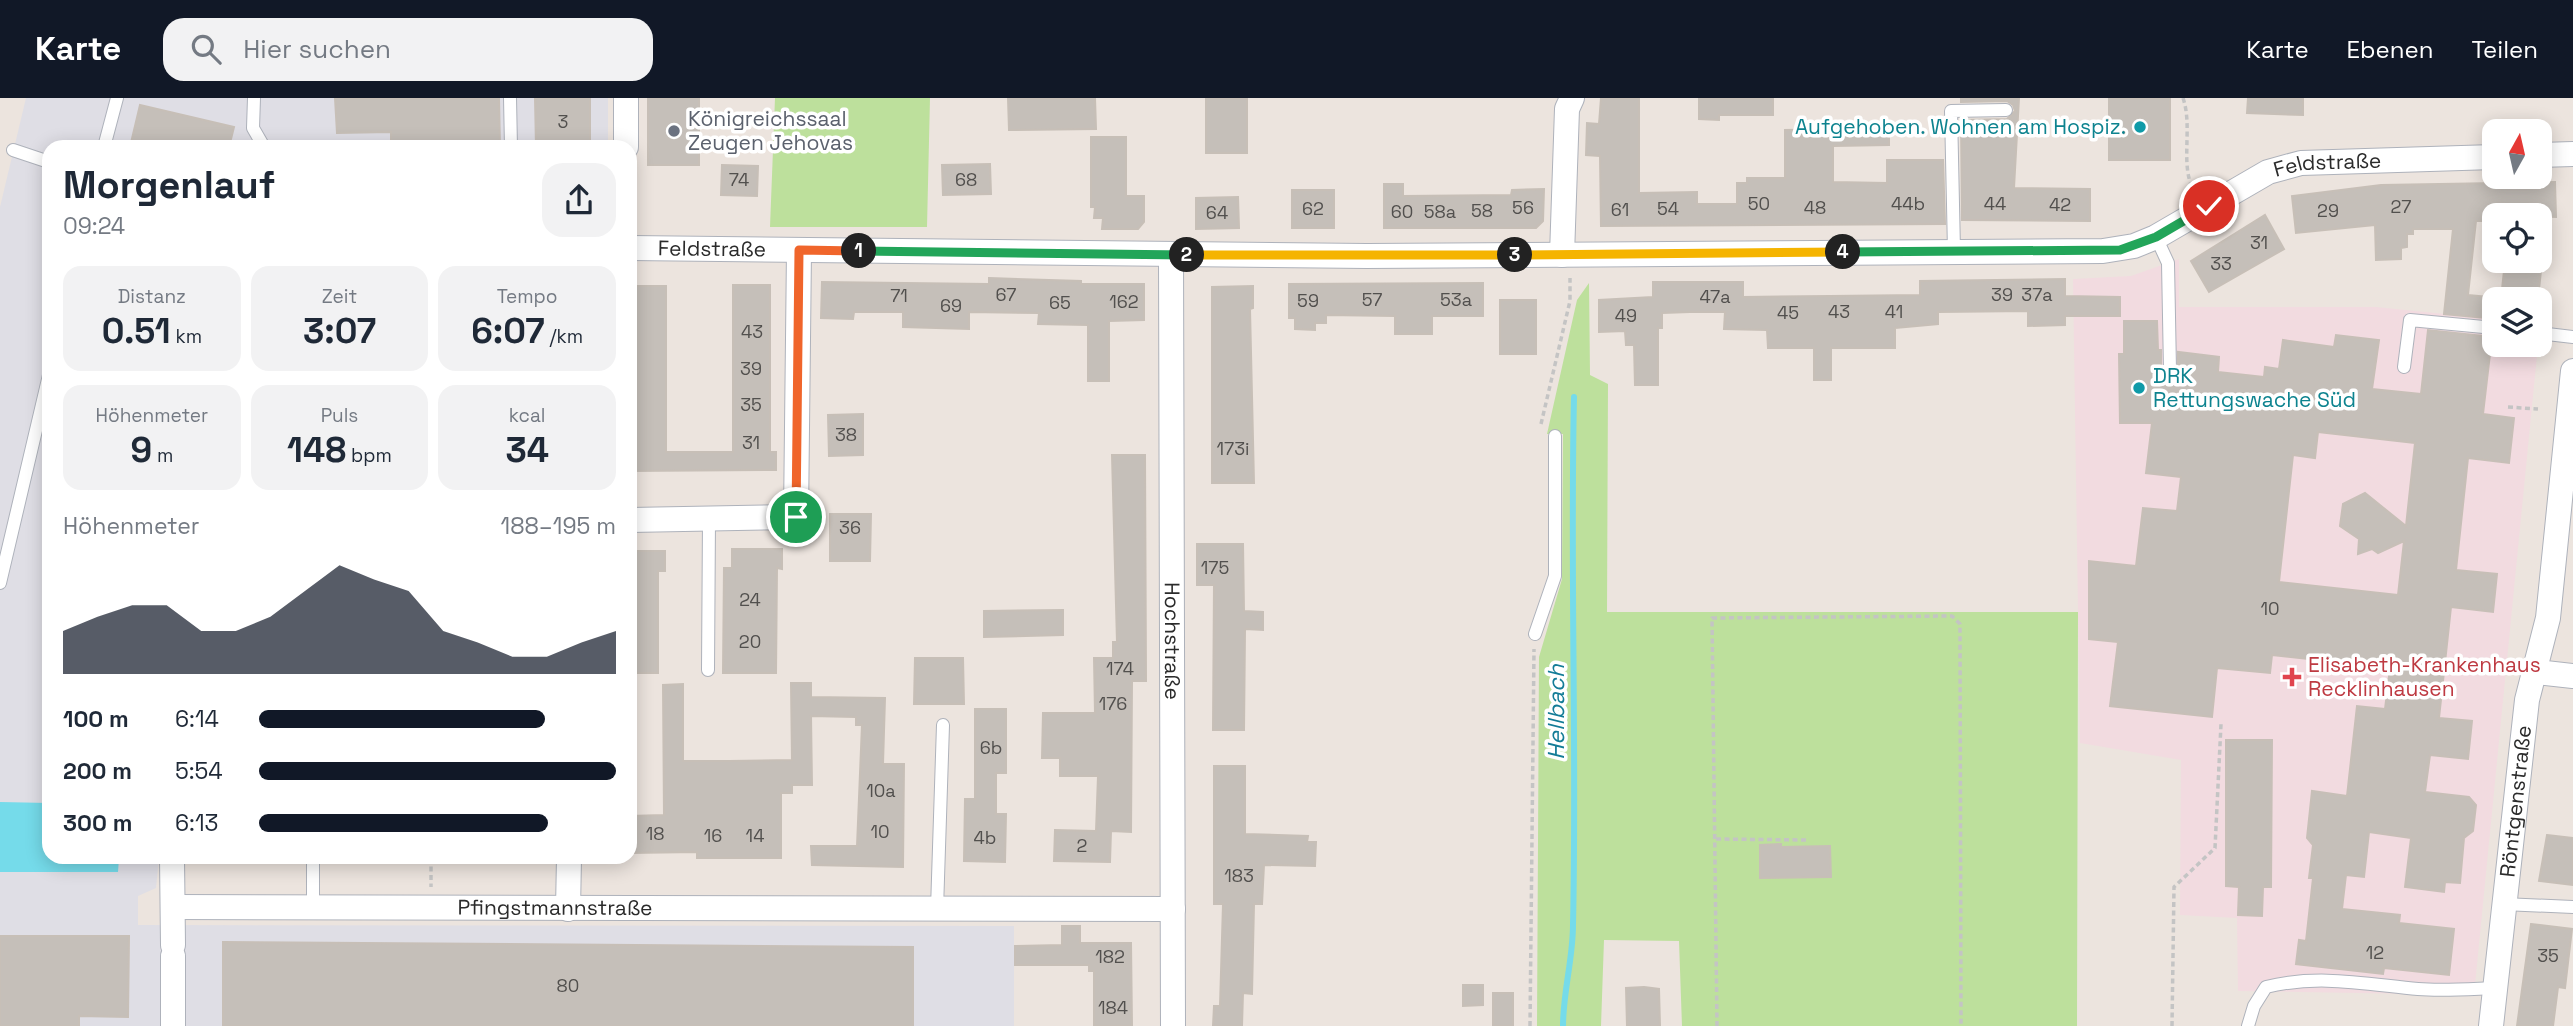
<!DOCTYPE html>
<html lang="de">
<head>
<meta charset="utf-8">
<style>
	:root { --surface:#fff; --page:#f2f2f3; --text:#1f2937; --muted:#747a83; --accent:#111827 }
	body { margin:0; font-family:"Space Grotesk",sans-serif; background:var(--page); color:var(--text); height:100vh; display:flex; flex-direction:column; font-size:26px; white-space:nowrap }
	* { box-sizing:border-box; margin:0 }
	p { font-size:23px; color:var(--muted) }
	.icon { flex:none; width:38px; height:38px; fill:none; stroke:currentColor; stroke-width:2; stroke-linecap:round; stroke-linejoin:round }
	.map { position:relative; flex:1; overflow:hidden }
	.details { position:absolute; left:42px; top:42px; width:595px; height:724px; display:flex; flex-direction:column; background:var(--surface); border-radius:21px; box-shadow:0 4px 18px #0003 }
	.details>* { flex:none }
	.needle { width:46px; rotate:8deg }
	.buttons { position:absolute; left:2482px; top:21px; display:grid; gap:14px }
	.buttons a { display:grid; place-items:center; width:70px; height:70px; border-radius:14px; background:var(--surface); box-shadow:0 4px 18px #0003; font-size:35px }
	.pin { position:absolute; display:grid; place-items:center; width:60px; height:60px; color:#fff; margin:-30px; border:4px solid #fff; border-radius:50%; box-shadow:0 2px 7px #0007 }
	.km { position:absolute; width:35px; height:35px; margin:-18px; border-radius:50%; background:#222; color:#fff; font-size:19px; line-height:35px; text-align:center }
	.round { display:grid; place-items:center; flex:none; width:74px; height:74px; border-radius:21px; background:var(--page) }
	.overview { display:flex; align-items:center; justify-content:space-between; height:119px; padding:0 21px }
	h1 { font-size:38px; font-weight:800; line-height:52px }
	.metrics { display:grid; grid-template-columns:repeat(3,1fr); gap:10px; height:119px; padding:7px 21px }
	.metrics div { display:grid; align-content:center; border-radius:18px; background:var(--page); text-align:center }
	.metrics b { font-size:35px; font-weight:800 }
	.metrics small { font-size:19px; font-weight:400 }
	.metrics p { font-size:19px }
	.chart { height:196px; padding:14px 21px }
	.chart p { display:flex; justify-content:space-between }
	.chart svg { width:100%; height:126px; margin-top:7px; fill:var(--accent); opacity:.7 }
	ul { padding:0 21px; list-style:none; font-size:23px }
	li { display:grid; grid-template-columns:112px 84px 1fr; align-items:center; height:52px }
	li i { height:18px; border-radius:9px; background:var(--accent) }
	header { display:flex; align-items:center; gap:42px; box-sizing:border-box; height:98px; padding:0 35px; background:var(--accent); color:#fff }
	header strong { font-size:33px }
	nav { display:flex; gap:38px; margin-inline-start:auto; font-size:24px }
	.search { width:490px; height:63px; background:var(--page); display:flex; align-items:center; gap:18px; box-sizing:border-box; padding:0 24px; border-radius:21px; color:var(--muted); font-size:26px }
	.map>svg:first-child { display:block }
</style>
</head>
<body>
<header>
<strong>Karte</strong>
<div class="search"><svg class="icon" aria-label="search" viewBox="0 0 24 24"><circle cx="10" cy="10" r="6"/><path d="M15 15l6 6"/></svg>Hier suchen</div>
<nav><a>Karte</a><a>Ebenen</a><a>Teilen</a></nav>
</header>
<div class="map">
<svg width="2573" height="928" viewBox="0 0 2573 928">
	<rect width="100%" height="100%" fill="#ece4de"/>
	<path fill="#dfdee5" d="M 26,0 L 608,0 L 608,49 L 49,49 L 49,760 L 159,760 L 156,790 L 138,798 L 138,827 L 1014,828 L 1014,928 L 0,928 L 0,109 Z"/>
	<path fill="#f2dbe0" d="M 2179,161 L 2179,209 L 2376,209 L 2494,221 L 2494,247 L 2538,247 L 2474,897 L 2238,893 L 2237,820 L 2180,817 L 2181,662 L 2080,645 L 2073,181 L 2131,178 Z"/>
	<path fill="#bde09c" d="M 775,0 L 930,0 L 927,129 L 770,129 Z
		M 1589,185 L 1590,277 L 1608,286 L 1607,514 L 2078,514 L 2077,928 L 1682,928 L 1679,843 L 1604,842 L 1601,928 L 1537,928 L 1539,559 L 1562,481 L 1563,336 L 1547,336 L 1577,202 Z"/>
	<path fill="#75dbea" d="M 0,704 L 49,705 L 49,760 L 119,760 L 118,774 L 0,774 Z"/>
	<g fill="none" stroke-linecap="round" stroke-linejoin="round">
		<path stroke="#75dbea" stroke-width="6" d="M 1563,928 C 1563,894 1573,861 1573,827 C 1577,651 1570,475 1574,299"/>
	</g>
	<path fill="#c5bfb9" stroke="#c7bfb7" stroke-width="2" fill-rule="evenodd" d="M 335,0 L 499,0 L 500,49 L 391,49 L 391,34 L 337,35 Z
		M 535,0 L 590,0 L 590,49 L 536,49 Z
		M 648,0 L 699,0 L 699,67 L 648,67 Z
		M 1008,0 L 1095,0 L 1096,31 L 1009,32 Z
		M 1206,0 L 1247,0 L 1247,55 L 1206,55 Z
		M 1601,0 L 1639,0 L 1639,95 L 1697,94 L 1697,106 L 1737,106 L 1737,85 L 1747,85 L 1747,80 L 1785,80 L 1785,32 L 1889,30 L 1889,47 L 1833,48 L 1833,84 L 1887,85 L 1887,62 L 1943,62 L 1945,126 L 1601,128 L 1600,58 L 1586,57 L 1587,25 L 1599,26 Z
		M 1699,0 L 1773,0 L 1773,17 L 1719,17 L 1719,22 L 1699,21 Z
		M 1961,0 L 2019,0 L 2014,90 L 2090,91 L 2090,123 L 1962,122 L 1961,22 L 2007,21 L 2015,13 L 2013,7 L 2007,3 L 1961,4 Z
		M 2109,0 L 2170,0 L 2170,62 L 2109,62 Z
		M 2248,0 L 2303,0 L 2303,17 L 2247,15 Z
		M 140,7 L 234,29 L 229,49 L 130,49 Z
		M 1091,39 L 1126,39 L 1126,98 L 1144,98 L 1144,124 L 1138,131 L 1102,131 L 1103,120 L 1094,120 L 1095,109 L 1091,109 Z
		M 990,66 L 991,96 L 943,97 L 942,67 Z
		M 722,67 L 758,68 L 757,98 L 721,97 Z
		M 2555,84 L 2556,119 L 2494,117 L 2494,123 L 2476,123 L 2468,197 L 2488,199 L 2485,220 L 2444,216 L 2453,131 L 2413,131 L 2413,136 L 2407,136 L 2407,149 L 2401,150 L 2401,161 L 2376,162 L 2375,127 L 2296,135 L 2292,98 L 2381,87 Z
		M 1384,86 L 1403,86 L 1403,98 L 1511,97 L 1512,92 L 1544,91 L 1543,123 L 1536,130 L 1384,130 Z
		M 1292,92 L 1334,92 L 1334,130 L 1292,130 Z
		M 1238,99 L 1239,130 L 1196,131 L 1196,100 Z
		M 2265,117 L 2284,151 L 2209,194 L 2191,163 Z
		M 2505,163 L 2542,163 L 2538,201 L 2501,201 Z
		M 989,180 L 1081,183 L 1081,186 L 1144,186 L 1144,222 L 1109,223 L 1109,283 L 1088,283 L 1088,227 L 1038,226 L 1039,215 L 969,214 L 969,231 L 903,229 L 903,214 L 854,214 L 853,221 L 821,220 L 822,184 L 989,186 Z
		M 2065,181 L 2065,198 L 2120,199 L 2120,218 L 2065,218 L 2065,227 L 2028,228 L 2028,213 L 1938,214 L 1938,226 L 1895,230 L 1895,250 L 1831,250 L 1831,282 L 1814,282 L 1814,250 L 1768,250 L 1767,232 L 1724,231 L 1725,214 L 1690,214 L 1662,215 L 1662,230 L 1658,230 L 1658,287 L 1635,287 L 1634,247 L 1626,247 L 1625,233 L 1599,234 L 1599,202 L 1653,199 L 1653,184 L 1743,184 L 1743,199 L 1830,198 L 1920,197 L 1920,183 Z
		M 1483,185 L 1483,218 L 1432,218 L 1432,236 L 1395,236 L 1395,218 L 1326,217 L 1326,225 L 1315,225 L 1315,232 L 1295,231 L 1295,220 L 1289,220 L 1289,186 Z
		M 733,187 L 770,187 L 770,354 L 776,354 L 776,372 L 630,373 L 630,188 L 666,188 L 666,354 L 733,354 Z
		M 1253,188 L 1253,210 L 1250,211 L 1254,385 L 1212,385 L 1212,189 Z
		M 1500,202 L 1536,202 L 1536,256 L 1500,256 Z
		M 2124,223 L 2157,223 L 2158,252 L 2161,252 L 2161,273 L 2166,280 L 2174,280 L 2178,276 L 2178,254 L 2219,259 L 2218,274 L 2264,279 L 2265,269 L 2279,271 L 2283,242 L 2334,249 L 2336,237 L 2379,242 L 2372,291 L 2421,296 L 2428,232 L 2492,239 L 2483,316 L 2514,320 L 2509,365 L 2468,360 L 2456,472 L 2497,476 L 2493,514 L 2451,509 L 2439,620 L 2472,623 L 2468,661 L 2430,657 L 2425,694 L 2469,699 L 2476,707 L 2473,733 L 2464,740 L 2460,785 L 2445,784 L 2444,794 L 2405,789 L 2411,740 L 2369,734 L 2364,779 L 2346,777 L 2342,811 L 2400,817 L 2399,825 L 2454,831 L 2449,877 L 2384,870 L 2383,876 L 2296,866 L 2299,842 L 2306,843 L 2313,780 L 2309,780 L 2313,747 L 2307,740 L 2312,693 L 2347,698 L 2357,608 L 2385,611 L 2390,570 L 2272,557 L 2270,575 L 2217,570 L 2212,619 L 2110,608 L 2118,544 L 2089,541 L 2089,463 L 2136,468 L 2143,410 L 2177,413 L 2181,379 L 2146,375 L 2152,325 L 2120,325 L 2119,256 L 2124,256 ZM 2318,334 L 2415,345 L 2406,428 L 2365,395 L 2343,406 L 2340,428 L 2359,441 L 2358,456 L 2372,451 L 2378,455 L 2404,443 L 2398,497 L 2279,484 L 2293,357 L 2315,360 Z
		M 863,316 L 863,357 L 829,358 L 828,317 Z
		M 1112,357 L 1145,357 L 1146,583 L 1132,583 L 1131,734 L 1111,733 L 1110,764 L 1054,763 L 1055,732 L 1096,733 L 1098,678 L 1060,678 L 1060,660 L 1042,660 L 1043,615 L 1095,615 L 1094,560 L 1113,560 L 1113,544 L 1117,544 Z
		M 830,416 L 871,416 L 870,463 L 830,463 Z
		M 1197,446 L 1243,446 L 1244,513 L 1263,514 L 1263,532 L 1245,531 L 1244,632 L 1213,632 L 1214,487 L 1197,487 Z
		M 732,451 L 782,451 L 782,471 L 777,470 L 776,575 L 723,575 L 724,470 L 732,470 Z
		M 630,453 L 665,453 L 665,473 L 658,473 L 658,575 L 630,575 Z
		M 1063,512 L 1063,537 L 984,539 L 984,513 Z
		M 915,560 L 963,560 L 964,606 L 914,606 Z
		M 791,585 L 811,585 L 811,599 L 885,600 L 883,666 L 904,666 L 903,769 L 812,767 L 811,748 L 857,748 L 862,627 L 856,627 L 856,619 L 811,618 L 812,687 L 792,687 L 792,695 L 781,695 L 781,760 L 697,760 L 697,754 L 630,755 L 630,718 L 664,717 L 663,587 L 683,586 L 683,663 L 729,663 L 792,662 Z
		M 975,611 L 1006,611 L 1006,675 L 996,675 L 996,716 L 1006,716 L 1005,764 L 964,763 L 965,701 L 975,701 Z
		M 2226,642 L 2272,642 L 2271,789 L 2263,789 L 2262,818 L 2238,817 L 2239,789 L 2226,788 Z
		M 1214,668 L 1245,668 L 1245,736 L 1308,738 L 1307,744 L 1316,744 L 1315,768 L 1264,767 L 1262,806 L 1254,806 L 1252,896 L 1243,895 L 1242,928 L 1213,928 L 1214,908 L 1220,908 L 1223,806 L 1214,806 Z
		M 2547,737 L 2573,740 L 2573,787 L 2539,783 Z
		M 1781,746 L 1781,749 L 1830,748 L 1831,779 L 1760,780 L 1760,747 Z
		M 2531,826 L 2572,831 L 2565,890 L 2558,889 L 2553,928 L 2517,928 Z
		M 1062,828 L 1080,828 L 1080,845 L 1131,845 L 1132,928 L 1094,928 L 1094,873 L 1089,873 L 1089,867 L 1015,867 L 1015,848 L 1062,847 Z
		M 0,838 L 129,838 L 128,919 L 79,918 L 79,928 L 0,928 Z
		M 223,844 L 913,849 L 913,928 L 223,928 Z
		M 1463,887 L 1483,887 L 1483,907 L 1463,908 Z
		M 1644,889 L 1659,891 L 1660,928 L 1627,928 L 1626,890 Z
		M 1493,895 L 1513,895 L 1513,928 L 1493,928 Z"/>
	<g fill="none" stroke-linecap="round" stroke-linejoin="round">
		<defs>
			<path id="lane" d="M 254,0 L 253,30 L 264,49
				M 510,0 L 511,49
				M 104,49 L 117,0
				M 13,52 L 49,64
				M 2156,139 L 2168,165 L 2170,272
				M 1954,153 L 1951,13 L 2006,12
				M 2539,235 L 2573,239
				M 2404,269 L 2410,222 L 2494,230
				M 0,485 L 49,277
				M 1535,536 L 1555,478 L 1555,338
				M 708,572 L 709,421
				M 2503,806 L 2573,809
				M 313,810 L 313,760
				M 937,811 L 943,627
				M 2248,928 L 2254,908 L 2266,889 C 2318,876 2365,886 2418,891 C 2443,893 2469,891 2495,890"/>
			<g id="street">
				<path d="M 626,49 L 626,0"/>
				<path d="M 2539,57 L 2573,56"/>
				<path id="s1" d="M 630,150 L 1367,158 L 2103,153 L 2134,148 L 2156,139 L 2268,74 L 2301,65 L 2494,59"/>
				<path id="s2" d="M 1171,156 L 1173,928"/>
				<path d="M 1562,157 L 1567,11 L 1572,0"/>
				<path d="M 630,422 L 796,419 L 799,152"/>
				<path d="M 2537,574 L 2573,578"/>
				<path d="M 172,760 L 173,847"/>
				<path id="s3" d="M 173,809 L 1173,811"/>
				<path d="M 568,811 L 569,760"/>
				<path d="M 173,858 L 173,928"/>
				<path id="s4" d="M 2491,928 L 2527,602 L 2548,520 L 2573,273"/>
			</g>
		</defs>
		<use href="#lane" stroke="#aeb2bb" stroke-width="14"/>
		<use href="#street" stroke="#aeb2bb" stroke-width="26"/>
		<path stroke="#c4c4c4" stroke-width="3.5" stroke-dasharray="5 3.5" stroke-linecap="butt" d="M 2183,0 C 2193,29 2180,66 2193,91
			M 2508,309 L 2538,311
			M 1541,326 L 1570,203 L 1570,180
			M 1716,741 L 1806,742
			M 431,760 L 431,789
			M 1530,928 L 1534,551
			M 1717,928 L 1712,520 L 1952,518 L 1960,526 L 1961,928
			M 2172,928 L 2174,789 L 2215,750 L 2221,626"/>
		<use href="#lane" stroke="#fff" stroke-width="12"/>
		<use href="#street" stroke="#fff" stroke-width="24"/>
	</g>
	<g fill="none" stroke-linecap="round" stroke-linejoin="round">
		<defs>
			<path id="split-1" d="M 796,419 L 799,152 L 859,153"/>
			<path id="split-2" d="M 859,153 L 1187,157"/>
			<path id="split-3" d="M 1187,157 L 1515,157"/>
			<path id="split-4" d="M 1515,157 L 1843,154"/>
			<path id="split-5" d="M 1843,154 L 2120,152 L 2156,139 L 2209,108"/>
		</defs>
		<use href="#split-1" stroke="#fff" stroke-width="14"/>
		<use href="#split-2" stroke="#fff" stroke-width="14"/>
		<use href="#split-3" stroke="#fff" stroke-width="14"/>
		<use href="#split-4" stroke="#fff" stroke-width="14"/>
		<use href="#split-5" stroke="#fff" stroke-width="14"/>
		<use href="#split-1" stroke="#f0652b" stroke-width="9"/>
		<use href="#split-2" stroke="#22a559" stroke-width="9"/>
		<use href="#split-3" stroke="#f5b400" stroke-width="9"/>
		<use href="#split-4" stroke="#f5b400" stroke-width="9"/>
		<use href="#split-5" stroke="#22a559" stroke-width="9"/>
	</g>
	<g fill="#0f9aa8" stroke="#fff" stroke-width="2.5">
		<circle cx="2140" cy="29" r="7"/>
		<circle cx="2139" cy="290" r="7"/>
	</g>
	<circle fill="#6b7280" stroke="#fff" stroke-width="2.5" cx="674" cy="33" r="7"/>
	<path fill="#e0444e" stroke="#fff" stroke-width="2.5" d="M2288.5 568.5h7v7h7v7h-7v7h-7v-7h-7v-7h7z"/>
	<g text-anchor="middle" stroke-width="7" stroke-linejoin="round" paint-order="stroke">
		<g font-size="18" fill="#52504e">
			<text x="563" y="30">3</text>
			<text x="739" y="88">74</text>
			<text x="966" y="88">68</text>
			<text x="1759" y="112">50</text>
			<text x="1908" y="112">44b</text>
			<text x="1995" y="112">44</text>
			<text x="2060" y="113">42</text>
			<text x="2401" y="115">27</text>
			<text x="1523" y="116">56</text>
			<text x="1815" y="116">48</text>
			<text x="1313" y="117">62</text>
			<text x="1668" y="117">54</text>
			<text x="1620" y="118">61</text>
			<text x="1482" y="119">58</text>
			<text x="2328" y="119">29</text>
			<text x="1402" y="120">60</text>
			<text x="1440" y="120">58a</text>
			<text x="1217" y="121">64</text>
			<text x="2259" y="151">31</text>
			<text x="2221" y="172">33</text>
			<text x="1006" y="203">67</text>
			<text x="2002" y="203">39</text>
			<text x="2037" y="203">37a</text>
			<text x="899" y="204">71</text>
			<text x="1715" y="205">47a</text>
			<text x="1372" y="208">57</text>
			<text x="1456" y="208">53a</text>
			<text x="1308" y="209">59</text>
			<text x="1124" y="210">162</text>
			<text x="1060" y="211">65</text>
			<text x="951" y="214">69</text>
			<text x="1839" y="220">43</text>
			<text x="1894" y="220">41</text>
			<text x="1788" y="221">45</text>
			<text x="1626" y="224">49</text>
			<text x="752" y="240">43</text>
			<text x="751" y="277">39</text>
			<text x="751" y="313">35</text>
			<text x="846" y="343">38</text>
			<text x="751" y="351">31</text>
			<text x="1233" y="357">173i</text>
			<text x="850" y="436">36</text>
			<text x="1215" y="476">175</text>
			<text x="750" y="508">24</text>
			<text x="2270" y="517">10</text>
			<text x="750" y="550">20</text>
			<text x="1120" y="577">174</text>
			<text x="1113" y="612">176</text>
			<text x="991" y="656">6b</text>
			<text x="881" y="699">10a</text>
			<text x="880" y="740">10</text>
			<text x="655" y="742">18</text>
			<text x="713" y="744">16</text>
			<text x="755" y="744">14</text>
			<text x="985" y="746">4b</text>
			<text x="1082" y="754">2</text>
			<text x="1239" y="784">183</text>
			<text x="2375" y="861">12</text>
			<text x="2548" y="864">35</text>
			<text x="1110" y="865">182</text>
			<text x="568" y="894">80</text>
			<text x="1113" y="916">184</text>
		</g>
		<g font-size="21" fill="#5b616d" stroke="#fff" text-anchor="start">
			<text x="688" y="28">Königreichssaal<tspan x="688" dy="24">Zeugen Jehovas</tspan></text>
		</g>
		<g font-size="21" fill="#0d838f" stroke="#fff" text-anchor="end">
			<text x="2126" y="36">Aufgehoben. Wohnen am Hospiz.</text>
			<text x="2153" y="285" text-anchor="start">DRK<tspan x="2153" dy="24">Rettungswache Süd</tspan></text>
		</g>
		<g font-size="21" fill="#2b2b2b" stroke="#fff">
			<text dy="7" stroke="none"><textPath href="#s1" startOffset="1718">Feldstraße</textPath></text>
			<text dy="7" stroke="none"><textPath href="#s1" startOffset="82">Feldstraße</textPath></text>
			<text dy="7" stroke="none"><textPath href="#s2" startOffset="387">Hochstraße</textPath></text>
			<text dy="7" stroke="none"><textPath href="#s4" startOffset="226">Röntgenstraße</textPath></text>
			<text dy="7" stroke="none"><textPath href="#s3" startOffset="382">Pfingstmannstraße</textPath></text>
		</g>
		<g font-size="21" fill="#be3a42" stroke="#fff" text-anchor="start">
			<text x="2308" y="574">Elisabeth-Krankenhaus<tspan x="2308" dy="24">Recklinhausen</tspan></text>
		</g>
		<g font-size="23" font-style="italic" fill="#137c97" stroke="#fff">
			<text transform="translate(1556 614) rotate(-90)" y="8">Hellbach</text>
		</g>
	</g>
</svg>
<div class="buttons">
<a><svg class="needle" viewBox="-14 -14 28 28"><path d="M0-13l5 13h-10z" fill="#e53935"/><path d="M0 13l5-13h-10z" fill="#747a83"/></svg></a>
<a><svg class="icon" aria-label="locate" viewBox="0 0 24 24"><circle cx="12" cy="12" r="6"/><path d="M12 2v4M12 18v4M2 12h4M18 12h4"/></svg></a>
<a><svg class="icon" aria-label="layers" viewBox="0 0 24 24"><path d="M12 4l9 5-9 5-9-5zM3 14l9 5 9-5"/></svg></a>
</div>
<div class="pin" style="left:796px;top:419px;background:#1e9e55"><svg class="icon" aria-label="arrive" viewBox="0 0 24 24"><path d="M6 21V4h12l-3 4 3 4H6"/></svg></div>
<div class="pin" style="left:2209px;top:108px;background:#d93025"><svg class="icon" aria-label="check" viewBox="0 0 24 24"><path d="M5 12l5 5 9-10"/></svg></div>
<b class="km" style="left:859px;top:153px">1</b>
<b class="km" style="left:1187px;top:157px">2</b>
<b class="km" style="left:1515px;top:157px">3</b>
<b class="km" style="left:1843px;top:154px">4</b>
<section class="details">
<div class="overview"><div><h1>Morgenlauf</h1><p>09:24</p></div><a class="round"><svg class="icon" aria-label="share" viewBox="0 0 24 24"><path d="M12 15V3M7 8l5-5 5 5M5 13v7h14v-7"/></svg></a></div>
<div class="metrics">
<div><p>Distanz</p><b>0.51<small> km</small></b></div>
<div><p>Zeit</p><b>3:07</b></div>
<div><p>Tempo</p><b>6:07<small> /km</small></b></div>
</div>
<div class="metrics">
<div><p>Höhenmeter</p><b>9<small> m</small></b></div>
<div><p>Puls</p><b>148<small> bpm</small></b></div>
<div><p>kcal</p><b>34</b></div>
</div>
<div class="chart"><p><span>Höhenmeter</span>188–195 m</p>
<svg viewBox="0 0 160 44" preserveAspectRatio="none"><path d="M0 44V29L10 24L20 20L30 20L40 29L50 29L60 24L70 15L80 6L90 11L100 15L110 29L120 33L130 38L140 38L150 33L160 29V44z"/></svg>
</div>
<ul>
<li><b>100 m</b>6:14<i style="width:80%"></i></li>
<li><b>200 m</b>5:54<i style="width:100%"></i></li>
<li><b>300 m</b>6:13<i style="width:81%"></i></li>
</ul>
</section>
</div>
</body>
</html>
